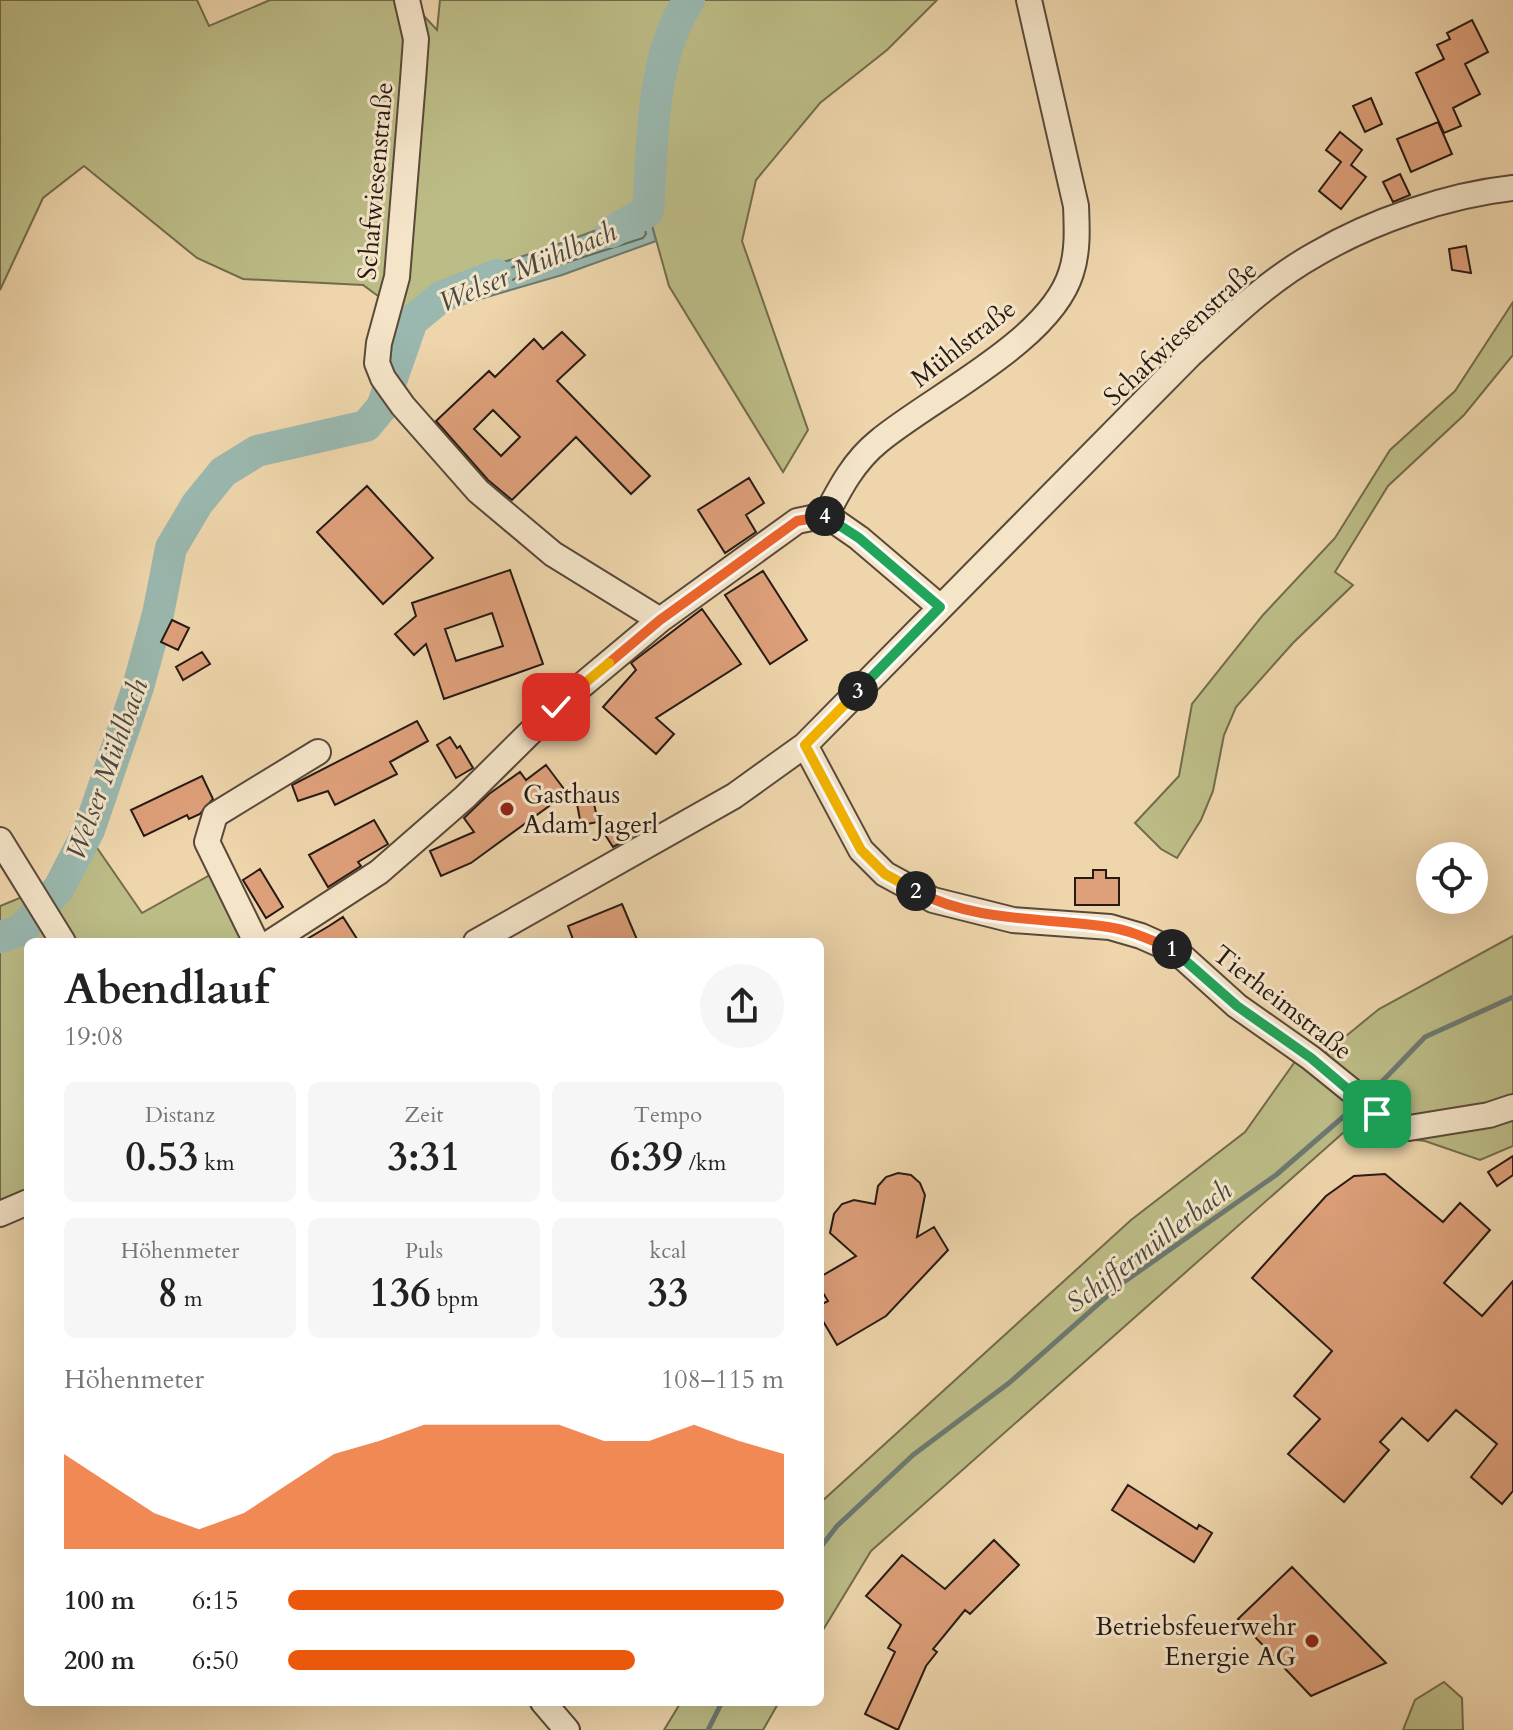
<!DOCTYPE html>
<html lang="de">
<head>
<meta charset="utf-8">
<style>
	:root { --surface:#fff; --page:#f6f6f6; --text:#222; --muted:#767676; --accent:#ea580c }
	body { margin:0; font-family:Cardo,serif; background:var(--page); color:var(--text); height:100vh; display:flex; flex-direction:column; font-size:30px; white-space:nowrap }
	* { box-sizing:border-box; margin:0 }
	p { font-size:26px; color:var(--muted) }
	.icon { flex:none; width:44px; height:44px; fill:none; stroke:currentColor; stroke-width:2; stroke-linecap:round; stroke-linejoin:round }
	.map { position:relative; flex:1; overflow:hidden }
	.sheet { position:absolute; left:24px; top:938px; width:800px; height:768px; display:flex; flex-direction:column; background:var(--surface); border-radius:12px; box-shadow:0 8px 32px #0002 }
	.sheet>* { flex:none }
	.fabs { position:absolute; left:1416px; top:842px; display:grid; gap:16px }
	.fabs a { display:grid; place-items:center; width:72px; height:72px; border-radius:50%; background:var(--surface); box-shadow:0 8px 32px #0002; font-size:40px }
	.pin { position:absolute; display:grid; place-items:center; width:68px; height:68px; color:#fff; margin:-34px; border-radius:16px; box-shadow:0 4px 12px #0006 }
	.km { position:absolute; width:40px; height:40px; margin:-20px; border-radius:50%; background:#222; color:#fff; font-size:22px; line-height:40px; text-align:center }
	.round { display:grid; place-items:center; flex:none; width:84px; height:84px; border-radius:42px; background:var(--page) }
	.summary { display:flex; align-items:center; justify-content:space-between; height:136px; padding:0 40px }
	h1 { font-size:44px; font-weight:700; line-height:60px }
	.stats { display:grid; grid-template-columns:repeat(3,1fr); gap:12px; height:136px; padding:8px 40px }
	.stats div { display:grid; align-content:center; border-radius:12px; background:var(--page); text-align:center }
	.stats b { font-size:40px; font-weight:700 }
	.stats small { font-size:22px; font-weight:400 }
	.stats p { font-size:22px }
	.chart { height:224px; padding:16px 40px }
	.chart p { display:flex; justify-content:space-between }
	.chart svg { width:100%; height:144px; margin-top:8px; fill:var(--accent); opacity:.7 }
	ul { padding:0 40px; list-style:none; font-size:26px }
	li { display:grid; grid-template-columns:128px 96px 1fr; align-items:center; height:60px }
	li i { height:20px; border-radius:10px; background:var(--accent) }
	.map>svg:first-child { display:block }
</style>
</head>
<body>
<div class="map">
<svg width="1513" height="1730" viewBox="0 0 1513 1730">
	<rect width="100%" height="100%" fill="#eed5ab"/>
	<filter id="stains"><feTurbulence type="fractalNoise" baseFrequency=".0025" numOctaves="4"/><feColorMatrix values="0 0 0 0 .2 0 0 0 0 .09 0 0 0 0 .02 0 0 0 .5 -.17"/></filter>
	<radialGradient id="worn" r=".72"><stop offset=".6" stop-color="#630" stop-opacity="0"/><stop offset="1" stop-color="#630" stop-opacity=".3"/></radialGradient>
	<path fill="#bcbc86" stroke="#726b4d" stroke-width="2" d="M 0,0 L 197,0 L 209,26 L 270,0 L 409,0 L 437,30 L 440,0 L 937,0 L 887,50 L 820,103 L 756,180 L 742,241 L 808,430 L 783,472 L 669,286 L 648,211 L 543,250 L 452,278 L 412,321 L 363,285 L 243,279 L 197,258 L 84,166 L 43,198 L 0,290 Z
		M 1513,302 L 1513,355 L 1464,415 L 1388,486 L 1335,572 L 1353,585 L 1293,643 L 1236,707 L 1224,735 L 1213,791 L 1201,820 L 1177,858 L 1161,849 L 1135,823 L 1179,776 L 1192,704 L 1263,615 L 1335,538 L 1390,450 L 1455,391 Z
		M 84,829 L 142,913 L 228,865 L 264,942 L 77,942 L 57,909 Z
		M 22,897 L 50,942 L 28,942 L 28,1192 L 0,1202 L 0,906 Z
		M 1513,936 L 1513,1146 L 1480,1160 L 1425,1141 L 1344,1132 L 871,1551 L 820,1635 L 820,1503 L 1131,1220 L 1245,1132 L 1299,1056 L 1382,1135 L 1383,1115 L 1318,1059 L 1379,1009 Z
		M 1444,1682 L 1462,1698 L 1463,1730 L 1403,1730 L 1415,1700 Z
		M 681,1702 L 779,1702 L 763,1730 L 664,1730 Z"/>
	<path fill="#9ab8af" stroke="#6c7971" stroke-width="2" d="M 648,211 L 656,241 L 562,275 L 463,304 L 452,278 L 543,250 Z"/>
	<g fill="none" stroke-linecap="round" stroke-linejoin="round">
		<path stroke="#606962" stroke-width="2" d="M 639,223 L 644,226 L 646,234 L 643,238 L 471,293 L 464,287 L 466,282 L 545,257 Z"/>
		<path stroke="#6c7971" stroke-width="5" d="M 1369,1095 L 1425,1037 L 1513,997
			M 820,1548 L 837,1526 L 913,1455 L 1009,1383 L 1121,1284 L 1276,1175 L 1358,1104
			M 708,1730 L 722,1702"/>
		<path stroke="#9ab8af" stroke-width="32" d="M 611,232 L 648,211 C 653,143 650,59 689,0
			M 0,937 L 21,930 L 59,888 L 89,830 L 138,687 L 158,614 L 171,548 L 197,504 L 223,472 L 257,451 L 366,426 L 382,407 L 412,321 L 441,297 L 497,275"/>
	</g>
	<path fill="#dea07a" stroke="#271a14" stroke-width="2" fill-rule="evenodd" d="M 1472,20 L 1488,52 L 1465,64 L 1480,94 L 1453,108 L 1461,126 L 1444,133 L 1416,73 L 1444,59 L 1437,45 L 1450,39 L 1447,33 Z
		M 1371,98 L 1382,124 L 1365,132 L 1353,106 Z
		M 1438,122 L 1452,154 L 1411,172 L 1397,139 Z
		M 1340,132 L 1362,150 L 1351,165 L 1366,177 L 1341,209 L 1319,191 L 1341,162 L 1326,150 Z
		M 1400,174 L 1410,195 L 1393,202 L 1383,182 Z
		M 1466,246 L 1471,273 L 1452,270 L 1449,249 Z
		M 562,332 L 585,355 L 557,381 L 650,476 L 631,494 L 576,437 L 512,500 L 488,480 L 436,421 L 489,371 L 495,377 L 534,339 L 543,349 ZM 493,410 L 520,437 L 501,456 L 474,429 Z
		M 749,478 L 764,503 L 746,515 L 756,532 L 725,553 L 698,510 Z
		M 367,486 L 433,558 L 383,604 L 317,532 Z
		M 510,570 L 543,664 L 444,699 L 426,644 L 414,655 L 395,634 L 416,616 L 412,603 ZM 492,613 L 503,646 L 456,661 L 445,629 Z
		M 763,571 L 807,640 L 770,664 L 725,595 Z
		M 702,609 L 741,664 L 656,718 L 674,734 L 656,754 L 603,707 L 636,670 L 631,663 Z
		M 172,620 L 189,628 L 178,650 L 161,642 Z
		M 202,652 L 210,664 L 183,680 L 176,667 Z
		M 417,721 L 428,741 L 390,762 L 397,774 L 335,805 L 328,791 L 298,801 L 292,785 Z
		M 450,737 L 457,748 L 460,746 L 473,768 L 456,778 L 437,745 Z
		M 546,765 L 567,793 L 471,863 L 441,876 L 430,851 L 474,832 L 464,818 L 489,794 L 520,772 L 526,780 Z
		M 202,776 L 213,799 L 200,814 L 189,819 L 187,815 L 144,836 L 131,810 Z
		M 591,790 L 598,822 L 581,825 L 575,793 Z
		M 374,820 L 388,844 L 358,862 L 361,866 L 328,887 L 309,855 Z
		M 624,825 L 632,837 L 613,847 L 606,836 Z
		M 260,869 L 283,907 L 266,918 L 243,880 Z
		M 1093,870 L 1106,870 L 1106,878 L 1119,878 L 1119,905 L 1075,905 L 1075,878 L 1093,878 Z
		M 622,904 L 638,942 L 574,942 L 568,926 Z
		M 343,917 L 359,942 L 302,942 L 329,926 Z
		M 1513,1156 L 1513,1175 L 1497,1186 L 1488,1172 Z
		M 898,1173 L 911,1175 L 920,1183 L 925,1195 L 917,1237 L 934,1227 L 948,1250 L 886,1316 L 837,1345 L 820,1316 L 820,1305 L 828,1301 L 820,1288 L 820,1277 L 856,1256 L 830,1233 L 834,1214 L 842,1204 L 854,1200 L 875,1204 L 878,1186 L 886,1177 Z
		M 1385,1174 L 1443,1222 L 1460,1203 L 1490,1230 L 1444,1283 L 1482,1316 L 1513,1281 L 1513,1491 L 1502,1504 L 1471,1477 L 1497,1444 L 1456,1410 L 1428,1441 L 1402,1418 L 1380,1442 L 1389,1450 L 1344,1502 L 1288,1454 L 1320,1419 L 1294,1396 L 1332,1351 L 1252,1278 L 1326,1196 L 1354,1176 Z
		M 1128,1485 L 1197,1529 L 1199,1525 L 1212,1533 L 1194,1562 L 1112,1510 Z
		M 994,1540 L 1019,1565 L 970,1614 L 965,1610 L 933,1649 L 937,1652 L 926,1666 L 898,1730 L 865,1714 L 895,1652 L 888,1648 L 901,1625 L 866,1596 L 902,1555 L 945,1589 Z
		M 1292,1567 L 1386,1663 L 1311,1696 L 1238,1619 Z"/>
	<g fill="none" stroke-linecap="round" stroke-linejoin="round">
		<defs>
			<path id="minor" d="M 407,0 L 416,39 L 413,80 L 397,277 L 379,343 L 377,363 L 383,378 L 403,406 L 478,491 L 553,554 L 660,620
				M 826,515 C 840,488 854,461 879,441 C 932,397 1050,341 1071,273 C 1078,252 1077,229 1076,206 L 1029,0
				M 805,745 L 861,850 L 885,874 L 933,900 L 1013,920 L 1110,927 L 1141,936 L 1177,952 L 1237,1006 L 1311,1058 L 1389,1121 L 1409,1128 L 1489,1115 L 1513,1107
				M 0,840 L 63,942
				M 256,942 L 207,842 L 215,815 L 318,752
				M 271,942 L 379,872 L 465,797 L 556,707 L 660,620 L 797,521 L 826,515 L 859,538 L 940,607
				M 476,942 L 734,796 L 805,745 L 1191,354 C 1230,318 1269,280 1316,254 C 1372,221 1448,195 1513,188
				M 0,1214 L 28,1202
				M 543,1702 L 567,1730"/>
		</defs>
		<use href="#minor" stroke="#59493a" stroke-width="28"/>
		<use href="#minor" stroke="#f4e4c8" stroke-width="24"/>
	</g>
	<g fill="none" stroke-linecap="round" stroke-linejoin="round">
		<defs>
			<path id="split-1" d="M 1172,949 L 1237,1006 L 1311,1058 L 1377,1114"/>
			<path id="split-2" d="M 916,891 C 976,923 1043,917 1108,927 C 1130,930 1151,940 1172,949"/>
			<path id="split-3" d="M 858,691 L 805,745 L 861,850 L 885,874 L 916,891"/>
			<path id="split-4" d="M 825,516 L 859,538 L 940,607 L 858,691"/>
			<path id="split-5" d="M 609,663 L 660,620 L 797,521 L 825,516"/>
			<path id="split-6" d="M 556,707 L 609,663"/>
		</defs>
		<use href="#split-1" stroke="#fff" stroke-width="16"/>
		<use href="#split-2" stroke="#fff" stroke-width="16"/>
		<use href="#split-3" stroke="#fff" stroke-width="16"/>
		<use href="#split-4" stroke="#fff" stroke-width="16"/>
		<use href="#split-5" stroke="#fff" stroke-width="16"/>
		<use href="#split-6" stroke="#fff" stroke-width="16"/>
		<use href="#split-1" stroke="#22a559" stroke-width="10"/>
		<use href="#split-2" stroke="#f0652b" stroke-width="10"/>
		<use href="#split-3" stroke="#f5b400" stroke-width="10"/>
		<use href="#split-4" stroke="#22a559" stroke-width="10"/>
		<use href="#split-5" stroke="#f0652b" stroke-width="10"/>
		<use href="#split-6" stroke="#f5b400" stroke-width="10"/>
	</g>
	<g fill="#8f2418" stroke="#f4e4c8" stroke-width="3">
		<circle cx="507" cy="809" r="8"/>
		<circle cx="1312" cy="1641" r="8"/>
	</g>
	<g text-anchor="middle" stroke-width="6" stroke-linejoin="round" paint-order="stroke">
		<g font-size="26" fill="#271a14" stroke="#f4e4c8">
			<text transform="translate(375 181) rotate(-85)" y="9">Schafwiesenstraße</text>
			<text transform="translate(1180 333) rotate(-43)" y="9">Schafwiesenstraße</text>
			<text transform="translate(963 343) rotate(-38)" y="9">Mühlstraße</text>
			<text transform="translate(1283 1002) rotate(38)" y="9">Tierheimstraße</text>
		</g>
		<g font-size="26" fill="#271a14" stroke="#f4e4c8" text-anchor="start">
			<text x="523" y="803">Gasthaus<tspan x="523" dy="30">Adam Jagerl</tspan></text>
			<text x="1296" y="1635" text-anchor="end">Betriebsfeuerwehr<tspan x="1296" dy="30">Energie AG</tspan></text>
		</g>
		<g font-size="28" font-style="italic" fill="#4a4942" stroke="#f4e4c8">
			<text transform="translate(527 266) rotate(-23)" y="10">Welser Mühlbach</text>
			<text transform="translate(106 769) rotate(-70)" y="10">Welser Mühlbach</text>
			<text transform="translate(1148 1246) rotate(-37)" y="10">Schiffermüllerbach</text>
		</g>
	</g>
	<rect width="100%" height="100%" filter="url(#stains)"/>
	<rect width="100%" height="100%" fill="url(#worn)"/>
</svg>
<div class="fabs">
<a><svg class="icon" aria-label="locate" viewBox="0 0 24 24"><circle cx="12" cy="12" r="6"/><path d="M12 2v4M12 18v4M2 12h4M18 12h4"/></svg></a>
</div>
<div class="pin" style="left:1377px;top:1114px;background:#1e9e55"><svg class="icon" aria-label="arrive" viewBox="0 0 24 24"><path d="M6 21V4h12l-3 4 3 4H6"/></svg></div>
<div class="pin" style="left:556px;top:707px;background:#d93025"><svg class="icon" aria-label="check" viewBox="0 0 24 24"><path d="M5 12l5 5 9-10"/></svg></div>
<b class="km" style="left:1172px;top:949px">1</b>
<b class="km" style="left:916px;top:891px">2</b>
<b class="km" style="left:858px;top:691px">3</b>
<b class="km" style="left:825px;top:516px">4</b>
<section class="sheet">
<div class="summary"><div><h1>Abendlauf</h1><p>19:08</p></div><a class="round"><svg class="icon" aria-label="share" viewBox="0 0 24 24"><path d="M12 15V3M7 8l5-5 5 5M5 13v7h14v-7"/></svg></a></div>
<div class="stats">
<div><p>Distanz</p><b>0.53<small> km</small></b></div>
<div><p>Zeit</p><b>3:31</b></div>
<div><p>Tempo</p><b>6:39<small> /km</small></b></div>
</div>
<div class="stats">
<div><p>Höhenmeter</p><b>8<small> m</small></b></div>
<div><p>Puls</p><b>136<small> bpm</small></b></div>
<div><p>kcal</p><b>33</b></div>
</div>
<div class="chart"><p><span>Höhenmeter</span>108–115 m</p>
<svg viewBox="0 0 160 44" preserveAspectRatio="none"><path d="M0 44V15L10 24L20 33L30 38L40 33L50 24L60 15L70 11L80 6L90 6L100 6L110 6L120 11L130 11L140 6L150 11L160 15V44z"/></svg>
</div>
<ul>
<li><b>100 m</b>6:15<i style="width:100%"></i></li>
<li><b>200 m</b>6:50<i style="width:70%"></i></li>
</ul>
</section>
</div>
</body>
</html>
